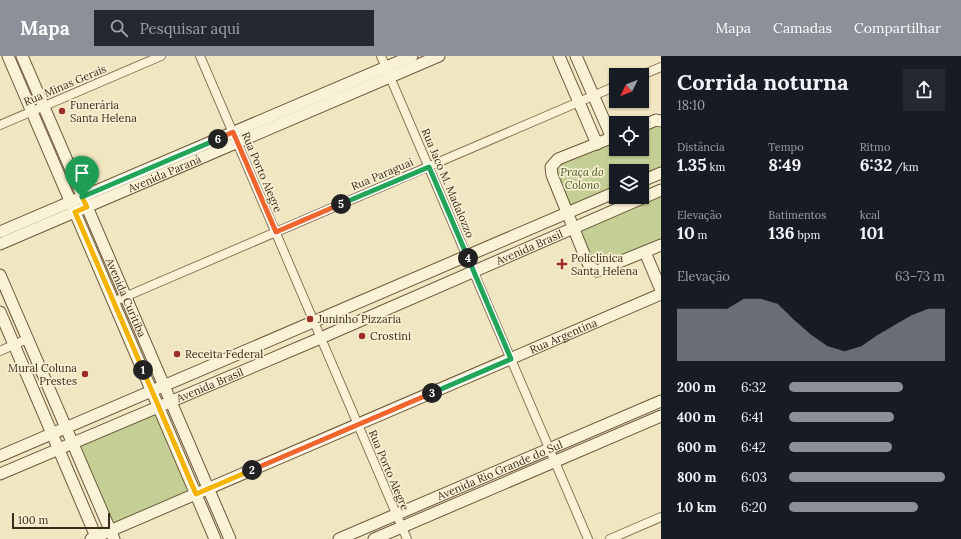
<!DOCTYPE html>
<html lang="pt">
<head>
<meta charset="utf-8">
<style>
	:root { --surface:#171b24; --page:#242831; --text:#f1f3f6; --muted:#9ea1a6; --accent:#8c9099 }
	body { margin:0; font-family:Lora,serif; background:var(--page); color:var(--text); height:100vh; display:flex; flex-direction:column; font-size:15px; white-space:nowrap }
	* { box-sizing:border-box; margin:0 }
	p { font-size:13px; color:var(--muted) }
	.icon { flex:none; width:22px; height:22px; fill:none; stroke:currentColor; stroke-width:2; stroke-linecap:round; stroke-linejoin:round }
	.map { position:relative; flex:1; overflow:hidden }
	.drawer { display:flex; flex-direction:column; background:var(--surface); width:300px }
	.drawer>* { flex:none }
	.needle { width:26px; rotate:227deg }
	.controls { position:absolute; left:609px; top:12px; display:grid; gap:8px }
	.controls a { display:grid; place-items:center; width:40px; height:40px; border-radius:0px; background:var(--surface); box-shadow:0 1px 3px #0004; font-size:20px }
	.scale { position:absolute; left:12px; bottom:10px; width:98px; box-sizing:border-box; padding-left:4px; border:2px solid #3a2d1d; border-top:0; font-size:11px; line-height:14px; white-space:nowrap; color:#3a2d1d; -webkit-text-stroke:3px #f7efd2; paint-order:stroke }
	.pin { position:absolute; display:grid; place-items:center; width:34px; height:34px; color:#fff; margin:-41px -17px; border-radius:50% 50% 50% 0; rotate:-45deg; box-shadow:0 0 4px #0007 }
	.pin .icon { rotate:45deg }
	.km { position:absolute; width:20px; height:20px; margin:-10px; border-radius:50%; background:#222; color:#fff; font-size:11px; line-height:20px; text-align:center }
	.round { display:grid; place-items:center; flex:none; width:42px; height:42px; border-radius:0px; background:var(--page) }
	.head { display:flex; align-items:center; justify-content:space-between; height:68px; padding:0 16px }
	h1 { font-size:22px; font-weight:800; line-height:30px }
	.figures { display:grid; grid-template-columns:repeat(3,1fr); gap:6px; height:68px; padding:4px 16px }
	.figures div { display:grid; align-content:center }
	.figures b { font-size:17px; font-weight:800 }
	.figures small { font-size:11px; font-weight:400 }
	.figures p { font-size:11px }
	.chart { height:112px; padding:8px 16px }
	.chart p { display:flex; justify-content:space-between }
	.chart svg { width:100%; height:72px; margin-top:4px; fill:var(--accent); opacity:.7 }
	ul { padding:0 16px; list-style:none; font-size:13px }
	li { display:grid; grid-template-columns:64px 48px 1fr; align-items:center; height:30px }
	li i { height:10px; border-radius:5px; background:var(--accent) }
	header { display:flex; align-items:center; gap:24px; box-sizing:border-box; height:56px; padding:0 20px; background:var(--accent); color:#fff }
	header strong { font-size:19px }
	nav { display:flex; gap:22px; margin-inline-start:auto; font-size:14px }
	.search { width:280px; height:36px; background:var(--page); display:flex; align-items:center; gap:10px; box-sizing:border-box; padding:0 14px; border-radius:0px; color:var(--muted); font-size:15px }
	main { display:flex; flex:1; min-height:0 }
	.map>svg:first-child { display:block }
</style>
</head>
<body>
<header>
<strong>Mapa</strong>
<div class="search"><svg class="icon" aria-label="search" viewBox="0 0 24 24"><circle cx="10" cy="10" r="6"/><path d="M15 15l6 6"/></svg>Pesquisar aqui</div>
<nav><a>Mapa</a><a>Camadas</a><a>Compartilhar</a></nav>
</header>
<main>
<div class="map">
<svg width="661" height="483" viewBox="0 0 661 483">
	<rect width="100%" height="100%" fill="#f0e6c2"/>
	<path fill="#c4cf96" d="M 661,67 L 661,115 L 642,123 L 642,115 L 616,115 L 616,134 L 568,154 L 554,118 L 559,105 L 616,82 L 616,93 L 642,93 L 642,72 Z
		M 661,137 L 661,186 L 594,210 L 576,173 Z
		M 157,353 L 193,437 L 111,472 L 76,387 Z"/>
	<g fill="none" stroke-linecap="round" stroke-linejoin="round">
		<defs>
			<path id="street" d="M 200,0 L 407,483
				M 381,0 L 588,483
				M 642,19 L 661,11
				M 0,69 L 161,0
				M 113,246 L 616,30
				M 0,295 L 27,283
				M 610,483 L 661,461"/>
			<g id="secondary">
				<path d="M 8,0 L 215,483"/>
				<path id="s1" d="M 22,0 L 230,483"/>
				<path d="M 559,0 L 597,88"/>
				<path d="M 576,0 L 612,82"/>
				<path d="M 642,70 L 656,64 L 661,65"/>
				<path d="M 616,80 L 558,103 L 551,111 L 552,119 L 586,203 L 590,211 L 597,215 L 661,189"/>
				<path d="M 642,125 L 661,117"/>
				<path d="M 0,176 L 412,0"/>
				<path id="s2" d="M 0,188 L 439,0"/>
				<path d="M 645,196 L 661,234"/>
				<path d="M 0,219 L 114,483"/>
				<path d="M 0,256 L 97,483"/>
				<path d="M 0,400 L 616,136"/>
				<path id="s3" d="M 0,418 L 316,284 L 661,134"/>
				<path id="s4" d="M 91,483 L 661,238"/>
				<path id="s5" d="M 339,483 L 661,345"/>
				<path d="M 374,483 L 661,360"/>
			</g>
		</defs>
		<use href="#street" stroke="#8b7758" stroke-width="10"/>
		<use href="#secondary" stroke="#6d583c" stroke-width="13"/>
		<use href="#street" stroke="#faf2d6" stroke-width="8"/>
		<use href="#secondary" stroke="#faf2d6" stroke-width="11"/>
	</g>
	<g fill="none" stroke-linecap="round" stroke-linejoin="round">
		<defs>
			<path id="split-1" d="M 82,141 L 87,151 L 75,156 L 143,314"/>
			<path id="split-2" d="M 143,314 L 196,438 L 252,414"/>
			<path id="split-3" d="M 252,414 L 432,337"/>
			<path id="split-4" d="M 432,337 L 511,303 L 468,202"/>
			<path id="split-5" d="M 341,148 L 429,111 L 468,202"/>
			<path id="split-6" d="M 218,83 L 233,76 L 276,176 L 341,148"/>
			<path id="split-7" d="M 82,141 L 218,83"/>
		</defs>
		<use href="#split-1" stroke="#fff" stroke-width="8"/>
		<use href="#split-2" stroke="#fff" stroke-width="8"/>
		<use href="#split-3" stroke="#fff" stroke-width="8"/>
		<use href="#split-4" stroke="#fff" stroke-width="8"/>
		<use href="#split-5" stroke="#fff" stroke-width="8"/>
		<use href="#split-6" stroke="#fff" stroke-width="8"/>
		<use href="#split-7" stroke="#fff" stroke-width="8"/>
		<use href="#split-1" stroke="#f5b400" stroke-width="5"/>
		<use href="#split-2" stroke="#f5b400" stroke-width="5"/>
		<use href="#split-3" stroke="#f0652b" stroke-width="5"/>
		<use href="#split-4" stroke="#22a559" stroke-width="5"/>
		<use href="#split-5" stroke="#22a559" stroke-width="5"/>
		<use href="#split-6" stroke="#f0652b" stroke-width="5"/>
		<use href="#split-7" stroke="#22a559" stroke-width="5"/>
	</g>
	<g fill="#9d2d25" stroke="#f7efd2" stroke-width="1.5">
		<circle cx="62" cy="55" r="4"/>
		<path d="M560 202h4v4h4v4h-4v4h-4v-4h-4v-4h4z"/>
		<circle cx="310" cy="263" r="4"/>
		<circle cx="362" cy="280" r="4"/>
		<circle cx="177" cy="298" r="4"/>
		<circle cx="85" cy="318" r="4"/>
	</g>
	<g text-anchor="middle" stroke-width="3.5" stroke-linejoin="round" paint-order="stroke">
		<g font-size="11" fill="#3a2d1d" stroke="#f7efd2">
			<text transform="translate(65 29) rotate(-23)" y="4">Rua Minas Gerais</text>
			<text transform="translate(262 116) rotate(67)" y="4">Rua Porto Alegre</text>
			<text dy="4" stroke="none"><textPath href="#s2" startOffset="179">Avenida Paraná</textPath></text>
			<text transform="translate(382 118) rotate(-23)" y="4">Rua Paraguai</text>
			<text transform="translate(448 127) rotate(67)" y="4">Rua Jaco M. Madalozzo</text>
			<text dy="4" stroke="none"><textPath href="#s3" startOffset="576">Avenida Brasil</textPath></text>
			<text dy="4" stroke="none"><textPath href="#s1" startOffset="263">Avenida Curitiba</textPath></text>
			<text dy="4" stroke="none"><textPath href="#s4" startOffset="514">Rua Argentina</textPath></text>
			<text dy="4" stroke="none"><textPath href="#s3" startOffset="228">Avenida Brasil</textPath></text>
			<text transform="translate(389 414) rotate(67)" y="4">Rua Porto Alegre</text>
			<text dy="4" stroke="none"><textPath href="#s5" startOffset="175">Avenida Rio Grande do Sul</textPath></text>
		</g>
		<g font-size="11" fill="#3a2d1d" stroke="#f7efd2" text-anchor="start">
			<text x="70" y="53">Funerária<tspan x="70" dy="13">Santa Helena</tspan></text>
			<text x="571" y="206">Policlínica<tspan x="571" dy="13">Santa Helena</tspan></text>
			<text x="318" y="267">Juninho Pizzaria</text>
			<text x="370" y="284">Crostini</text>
			<text x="185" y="302">Receita Federal</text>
			<text x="77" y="316" text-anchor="end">Mural Coluna<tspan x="77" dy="13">Prestes</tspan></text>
		</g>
		<g font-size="11" font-style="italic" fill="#465823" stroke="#f7efd2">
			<text x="582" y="120">Praça do<tspan x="582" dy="13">Colono</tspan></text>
		</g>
	</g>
</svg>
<div class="controls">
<a><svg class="needle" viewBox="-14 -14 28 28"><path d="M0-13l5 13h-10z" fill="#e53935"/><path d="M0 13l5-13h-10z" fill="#9ea1a6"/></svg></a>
<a><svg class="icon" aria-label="locate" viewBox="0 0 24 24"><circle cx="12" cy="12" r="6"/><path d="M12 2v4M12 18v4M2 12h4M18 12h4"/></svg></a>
<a><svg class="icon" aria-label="layers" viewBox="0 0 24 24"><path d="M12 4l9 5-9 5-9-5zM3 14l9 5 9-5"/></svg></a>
</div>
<div class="scale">100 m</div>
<div class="pin" style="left:82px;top:141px;background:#1e9e55"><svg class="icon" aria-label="arrive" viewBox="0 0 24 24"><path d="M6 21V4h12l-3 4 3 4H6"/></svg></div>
<b class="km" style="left:143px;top:314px">1</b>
<b class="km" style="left:252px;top:414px">2</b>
<b class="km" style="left:432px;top:337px">3</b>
<b class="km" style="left:468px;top:202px">4</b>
<b class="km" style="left:341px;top:148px">5</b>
<b class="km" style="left:218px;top:83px">6</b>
</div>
<section class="drawer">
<div class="head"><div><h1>Corrida noturna</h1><p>18:10</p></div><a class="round"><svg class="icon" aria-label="share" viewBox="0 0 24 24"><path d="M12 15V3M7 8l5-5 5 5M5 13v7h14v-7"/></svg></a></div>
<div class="figures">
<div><p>Distância</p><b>1.35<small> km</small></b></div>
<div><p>Tempo</p><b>8:49</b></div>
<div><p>Ritmo</p><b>6:32<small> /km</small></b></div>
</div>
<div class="figures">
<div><p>Elevação</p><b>10<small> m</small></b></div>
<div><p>Batimentos</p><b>136<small> bpm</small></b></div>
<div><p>kcal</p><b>101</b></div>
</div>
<div class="chart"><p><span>Elevação</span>63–73 m</p>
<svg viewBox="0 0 160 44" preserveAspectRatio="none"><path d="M0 44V12L10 12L20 12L30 12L40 6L50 6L60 9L70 19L80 28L90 35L100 38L110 35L120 28L130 22L140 16L150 12L160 12V44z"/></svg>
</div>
<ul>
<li><b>200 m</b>6:32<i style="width:73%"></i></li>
<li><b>400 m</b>6:41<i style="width:67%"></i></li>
<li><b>600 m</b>6:42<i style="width:66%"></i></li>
<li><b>800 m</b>6:03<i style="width:100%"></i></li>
<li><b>1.0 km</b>6:20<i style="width:83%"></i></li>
</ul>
</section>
</main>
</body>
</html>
